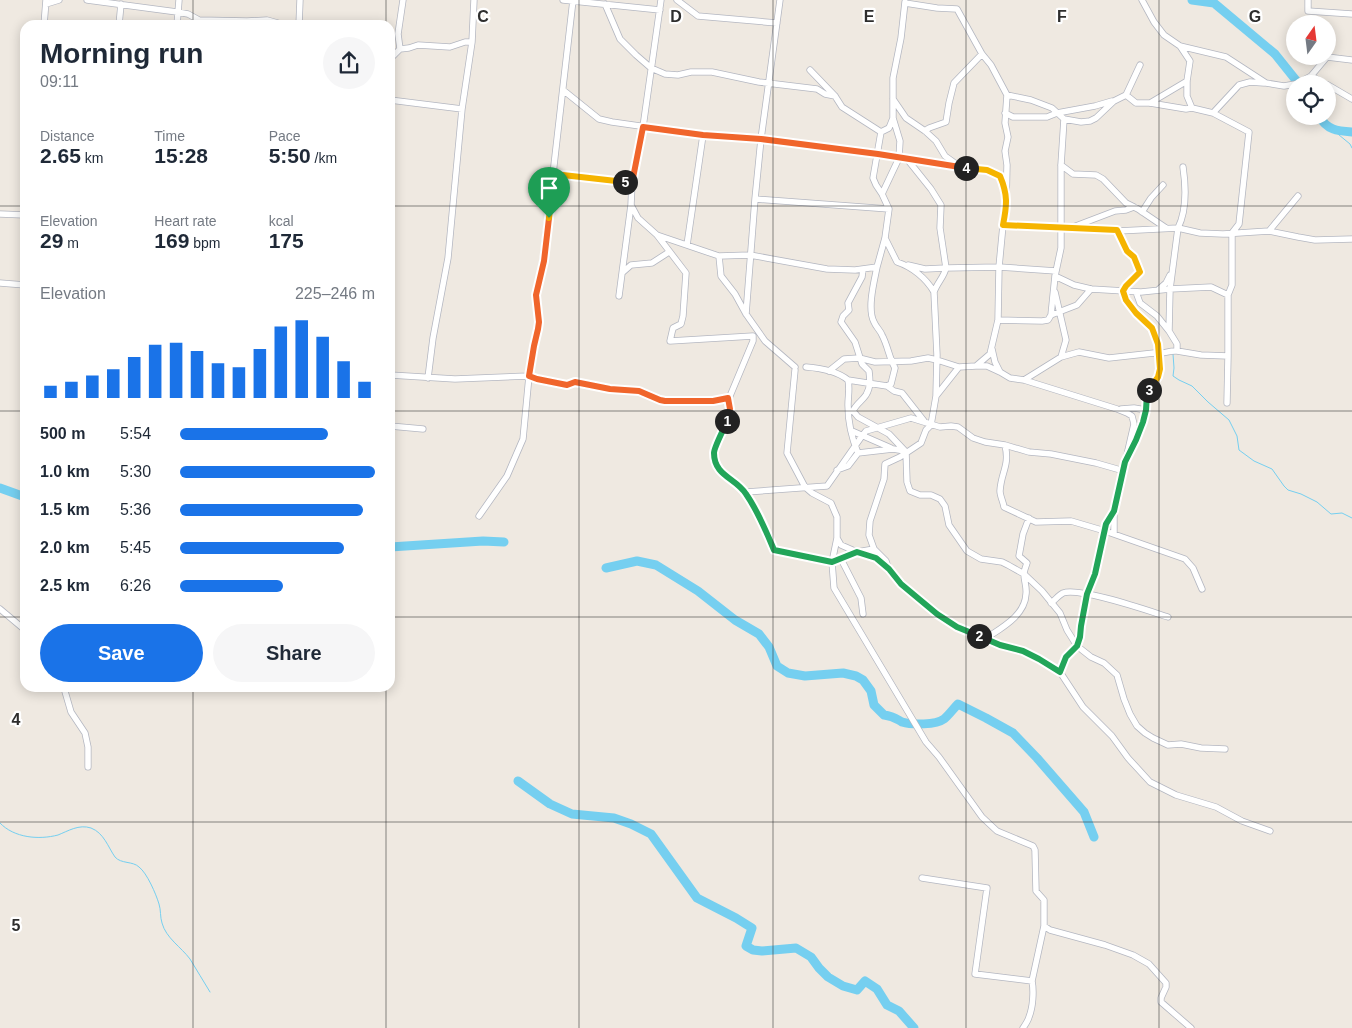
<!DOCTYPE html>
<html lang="en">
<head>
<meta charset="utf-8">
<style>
	:root { --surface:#fff; --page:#f6f6f7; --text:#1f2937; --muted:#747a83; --accent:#1a73e8 }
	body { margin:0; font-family:Helvetica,sans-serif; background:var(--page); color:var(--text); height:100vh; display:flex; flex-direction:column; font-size:19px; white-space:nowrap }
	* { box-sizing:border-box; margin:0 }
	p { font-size:16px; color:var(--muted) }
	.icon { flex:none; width:28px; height:28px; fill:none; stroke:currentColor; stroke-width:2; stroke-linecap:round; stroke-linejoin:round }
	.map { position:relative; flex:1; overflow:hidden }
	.side { position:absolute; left:20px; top:20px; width:375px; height:672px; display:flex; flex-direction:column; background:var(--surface); border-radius:15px; box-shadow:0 2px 12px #0003 }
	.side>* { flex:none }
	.needle { width:32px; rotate:14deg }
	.controls { position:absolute; left:1286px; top:15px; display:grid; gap:10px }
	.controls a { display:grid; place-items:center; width:50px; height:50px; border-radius:50%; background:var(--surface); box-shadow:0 2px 12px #0003; font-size:25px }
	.pin { position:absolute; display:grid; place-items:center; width:42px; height:42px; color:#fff; margin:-51px -21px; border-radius:50% 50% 50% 0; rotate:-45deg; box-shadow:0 0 5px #0007 }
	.pin .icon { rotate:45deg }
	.km { position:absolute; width:25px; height:25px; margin:-12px; border-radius:50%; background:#222; color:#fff; font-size:14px; line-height:25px; text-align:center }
	.round { display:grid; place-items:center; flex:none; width:52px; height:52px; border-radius:26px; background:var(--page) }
	.summary { display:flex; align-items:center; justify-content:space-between; height:85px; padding:0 20px }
	h1 { font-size:28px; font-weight:800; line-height:38px }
	.metrics { display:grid; grid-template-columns:repeat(3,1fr); gap:8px; height:85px; padding:5px 20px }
	.metrics div { display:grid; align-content:center }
	.metrics b { font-size:21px; font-weight:800 }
	.metrics small { font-size:14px; font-weight:400 }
	.metrics p { font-size:14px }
	.chart { height:140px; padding:10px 20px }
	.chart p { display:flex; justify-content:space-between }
	.chart svg { width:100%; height:90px; margin-top:5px; stroke:var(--accent); stroke-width:6 }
	.primary-button { display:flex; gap:10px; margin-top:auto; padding:10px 20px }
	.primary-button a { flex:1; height:58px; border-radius:30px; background:var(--accent); color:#fff; font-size:20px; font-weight:800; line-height:58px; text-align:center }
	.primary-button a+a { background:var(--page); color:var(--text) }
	ul { padding:0 20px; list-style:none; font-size:16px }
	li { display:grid; grid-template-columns:80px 60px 1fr; align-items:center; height:38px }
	li i { height:12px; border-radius:6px; background:var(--accent) }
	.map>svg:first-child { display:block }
</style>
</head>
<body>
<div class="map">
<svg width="1352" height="1028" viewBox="0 0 1352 1028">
	<rect width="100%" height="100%" fill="#efe9e1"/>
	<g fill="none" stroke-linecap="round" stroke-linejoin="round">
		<path stroke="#75cff0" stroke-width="1" d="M 1333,130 L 1350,144 L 1352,148
			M 1173,354 L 1174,368 L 1173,376 L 1179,380 L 1192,386 L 1208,402 L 1229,420 L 1237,436 L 1239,450 L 1254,461 L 1272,469 L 1284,486 L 1288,490 L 1301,494 L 1317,502 L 1331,514 L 1342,513 L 1352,518
			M 0,823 C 14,838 39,840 58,835 C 68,831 79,824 91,828 C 104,833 108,847 115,857 C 121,864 133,861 139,867 C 147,873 156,894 159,904 C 161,910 160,917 162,923 C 166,938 181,947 190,959 C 197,970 203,981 210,992"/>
		<path stroke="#75cff0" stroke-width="9" d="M 1192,0 L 1214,3 L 1275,54 L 1299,84
			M 1319,116 C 1327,130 1337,131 1352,132
			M 0,488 L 25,497
			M 390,547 L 483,541 L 504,542
			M 606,568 L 637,561 L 656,565 L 698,591 L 735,620 L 759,634 L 769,647 L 777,666 L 788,673 L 805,676 L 843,673 L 856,676 L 863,680 L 871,691 L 874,705 L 884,715 C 893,716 895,718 902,722 C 912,725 936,725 944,719 C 949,715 953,709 958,704 L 986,718 L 1013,733 L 1037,758 L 1084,812 L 1094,837
			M 518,781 L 550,804 L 572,814 L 614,818 L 631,824 L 651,834 L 697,898 L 736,918 L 752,928 L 746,946 L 753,950 L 762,951 L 796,948 L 811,957 L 819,968 L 828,977 L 843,986 L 857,990 L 865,981 L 877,989 L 887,1005 L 899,1011 L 914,1028"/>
		<defs>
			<path id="minor" d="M 87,0 L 177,12 L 188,14 L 199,20 L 247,21 L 267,20 L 285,25
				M 563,0 L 660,10
				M 677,0 L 698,16 L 777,23
				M 1142,0 L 1154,22 L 1164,35 L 1180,46 L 1226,57 L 1266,83 L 1284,86 L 1295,84
				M 1308,0 L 1308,11 L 1352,14
				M 905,3 L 937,8 L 957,9 L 982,54 L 991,65 L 1007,95 L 1031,100 L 1052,108 L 1064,119 L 1081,122 L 1090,121 L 1096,118 L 1114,101 L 1126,95 L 1136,103 L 1150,103 L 1186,109 L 1192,108 L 1213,113 L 1249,132 L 1239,224 L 1232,233 L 1232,285 L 1228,295 L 1228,356 L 1227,403
				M 46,4 L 59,0
				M 605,4 L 620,39 L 636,55 L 651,68 L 665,74 L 678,75 L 691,72 L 712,72 L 759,82 L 817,89 L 825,94 L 835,96
				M 44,25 L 46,0
				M 119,25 L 121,4
				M 177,25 L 179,0
				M 299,25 L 300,0
				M 1180,46 L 1190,61 L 1187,81 L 1187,96 L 1192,108
				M 400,49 L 409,48 L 418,45 L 450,47 L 465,42 L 472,42 L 474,0
				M 390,59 L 400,49 L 398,34 L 403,0
				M 810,70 L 835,96 L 842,107 L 881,132
				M 1311,76 L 1325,84
				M 1297,84 L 1311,76 L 1327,57 L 1352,60
				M 1328,85 L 1352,99
				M 563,90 L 599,119 L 612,122 L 703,135 L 761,139 L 877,154 L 899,158 L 900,141 L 893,118
				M 1126,95 L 1140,65
				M 893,99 L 906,118 L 925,131 L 936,141 L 945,156 L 959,166
				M 390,100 L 462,109
				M 1150,103 L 1187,81
				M 1005,113 L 1013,117 L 1047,117 L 1057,113 L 1095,106 L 1112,101
				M 1213,113 L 1239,85 L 1250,82 L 1264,83
				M 925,131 L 929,128 L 946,122 L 949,103 L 954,83 L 982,54
				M 907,159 L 931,189 L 941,205 L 940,228 L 946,268 C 944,277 937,283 934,292
				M 1061,165 L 1073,174 L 1096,175 L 1103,179 L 1126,203 L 1138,209 L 1166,228
				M 1183,167 C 1186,187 1187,210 1178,228 L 1170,289 L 1169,331 L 1177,344 L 1177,351 L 1201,355 L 1228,356
				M 554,173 L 632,183
				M 882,194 L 899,158 L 987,171 L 1000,176 L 1005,188
				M 755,199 L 889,209
				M 1142,212 L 1151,198 L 1163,185
				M 0,214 L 25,215
				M 1003,225 L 1118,231 L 1178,228 L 1200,233 L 1223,234 L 1269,231 L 1298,237 L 1315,240 L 1352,239
				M 1073,227 L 1115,211 L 1126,210 L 1134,207
				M 1117,231 L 1127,251 L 1134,257 L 1140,272 L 1126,286 L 1123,291 L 1126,300 L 1135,313 L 1152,328 L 1158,344 L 1160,369 L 1158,377 L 1147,394 L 1146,410 L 1143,422 L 1130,453
				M 1269,231 L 1298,196
				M 657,235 L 719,256 L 750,255 L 827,269 L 855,270 L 877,267 L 885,238 L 889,209 L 882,194 L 876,185 L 873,178 L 881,132 L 889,128 L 893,118 L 893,78 L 901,38 L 905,2
				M 885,238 L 897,262 C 912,267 926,278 934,292 L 937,355 L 936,396
				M 687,245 L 703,135
				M 719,256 L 721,276 L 735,294 L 746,314 L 765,341 L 795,367
				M 908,265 L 925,269 L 946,268 L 999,267 L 1056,271
				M 877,267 C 874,282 867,309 874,322 C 876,327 880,330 882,335 C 888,346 889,358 895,368 L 891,384 L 887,386
				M 863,269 L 862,277 L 848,303 L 849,310 L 843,316 L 841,322 L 855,342 L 862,364 L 869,371 C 870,379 871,387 866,395 C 862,401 856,404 853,411 L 858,417 L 889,434 L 906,452 L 907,482 L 910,491 L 920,495 L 931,495 L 940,499 L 945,506 L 949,525 L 967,551 L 981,559 L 1002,562 L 1008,565 L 1024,574 L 1042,591 L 1060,613 L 1067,630 L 1077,646 L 1091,657 L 1104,663 L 1117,675 L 1124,699 L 1130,714 L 1137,726 L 1145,733 L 1153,738 L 1168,745 L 1181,744 L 1201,748 L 1225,749
				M 623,272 L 631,265 L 652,263 L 669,252
				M 1055,276 L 1074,285 L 1091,289 L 1141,292 L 1170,289 L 1211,287 L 1228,295
				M 0,283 L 25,285
				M 1158,290 L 1166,283 L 1170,275
				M 1136,292 L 1140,303 L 1157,316 L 1169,331
				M 619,296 L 631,205
				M 746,314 L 755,199 L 761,139 L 780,0
				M 1051,315 L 1077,305 L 1091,289
				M 998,320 L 1042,321 L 1048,320 L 1051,315 L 1055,276 L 1061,248 L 1061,165 L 1064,119
				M 992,349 L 995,362 L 1000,372
				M 1061,357 L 1079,352 L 1109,358 L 1154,353 C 1163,355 1169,350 1177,351
				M 25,360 L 25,364
				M 976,366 L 987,366 L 1000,372 L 1010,378 L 1024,380 L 1117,409 L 1127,413 L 1132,416 L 1134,424 L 1114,511 L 1114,534
				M 806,367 C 820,368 837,371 848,380 C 850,389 848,396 848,405 C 848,420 852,439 858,453
				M 795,370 L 787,453 L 805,487 L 812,493 L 831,503 L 837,517 L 837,538 L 841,545 L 857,552 L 874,549
				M 829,371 L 844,359 L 859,358 L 875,362 L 911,361 L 928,358 L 937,360 L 959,367
				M 390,375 L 455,379 L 529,376 L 537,379 L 567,385 L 575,382 L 610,389 L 639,391 L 661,400 L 665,401 C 680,401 721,404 730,396 L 753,341 L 753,336 L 670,341 L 673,328 L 681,324 L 683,316 L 686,273 L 657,235 L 638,218 L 631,205 L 632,183 L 643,127 L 661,0
				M 428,378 L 433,338 L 448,258 L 462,109 L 472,42
				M 848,380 L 887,386 L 894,391 L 902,393 L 924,421
				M 1024,380 L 1061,357 L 1066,340 L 1055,292
				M 728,398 C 730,411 728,419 723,432 C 719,440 712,447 714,457 C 717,476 737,479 746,494 C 758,511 766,531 773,550 L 832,562 L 857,552 L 876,558 L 889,569 L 901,585 L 937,614 L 957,627 L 1000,645 L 1023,651 L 1039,659 L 1060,672 L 1083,707 L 1112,736 L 1128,758 L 1150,782 L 1176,795 L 1216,807 L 1242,821 L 1270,831
				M 1121,409 L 1134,408 L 1146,410
				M 390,426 L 423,429
				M 852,431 L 891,448
				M 1005,445 C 1010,466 1001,472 1000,491 C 1000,496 1003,501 1004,507 L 1036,522 L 1071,521 L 1105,531 L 1185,559 L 1193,568 L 1202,589
				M 837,470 L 848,466 L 858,453 L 893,449 L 905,451
				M 746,492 L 827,486 L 862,436 L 866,431 L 911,418 L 940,427 L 951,426 L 958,427 L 973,438 L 985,442 L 1005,445 L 1029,452 L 1051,454 L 1096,463 L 1124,471
				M 479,516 L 507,476 L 523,439 L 529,376 L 539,322 L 536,295 L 543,261 L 573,0
				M 837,538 L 832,562 L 834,588 L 926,742 L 939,757 L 982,817 L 997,831 L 1033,846 L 1035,850 L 1036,891 L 1044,900 L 1044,926 L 1050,930 L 1105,945 L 1133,955 L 1149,964 L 1166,983 L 1166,987 L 1161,998 L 1161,1002 L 1191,1028
				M 841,559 L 861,598 L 863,614
				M 888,567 L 886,561 L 874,549 L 869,535 L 870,521 L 884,479 L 885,464 L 900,457 L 921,443 L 926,430 L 931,425 L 936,396 L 959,367 L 976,366 L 990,354 L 998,320 L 999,267 L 1003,225 L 1006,211 L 1007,165 L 1005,151 L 1008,137 L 1005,123 L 1007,95
				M 1051,603 C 1055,600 1059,595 1063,593 C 1080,587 1149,611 1168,617
				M 0,609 L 25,630
				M 985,639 C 1001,628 1025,616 1026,594 C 1027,587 1024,581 1024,574 C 1024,571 1026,566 1027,563 L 1019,556 L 1023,534 L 1029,518
				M 1060,672 L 1067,657 L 1077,646 L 1080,637 L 1081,626 L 1087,594 L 1095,574 L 1107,524 L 1113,513
				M 64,688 L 71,712 L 85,733 L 88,747 L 88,767
				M 922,878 L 987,888 L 975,974 L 1032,981 L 1044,926
				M 1023,1028 C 1025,1025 1028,1021 1029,1017 C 1033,1007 1034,991 1032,981"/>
		</defs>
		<use href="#minor" stroke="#b4b7c1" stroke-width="7"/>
		<use href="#minor" stroke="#fff" stroke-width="5.5"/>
	</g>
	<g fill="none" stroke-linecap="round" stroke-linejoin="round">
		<defs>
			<path id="split-1" d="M 549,218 L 544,261 L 536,295 L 539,322 L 538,329 L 534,346 L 529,376 L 537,379 L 567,385 L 575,382 L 610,389 L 639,391 L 660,400 L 665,401 L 713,401 L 728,398 L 730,409 L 727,421"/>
			<path id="split-2" d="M 727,421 C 724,429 714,447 714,453 C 714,476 736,478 746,494 C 758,511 766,531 774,550 L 832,562 L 857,552 L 876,558 L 889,569 L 901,584 L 937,614 L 957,627 L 979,636"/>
			<path id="split-3" d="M 979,636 L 1000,645 L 1023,651 L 1039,659 L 1060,672 L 1066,657 L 1077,646 L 1080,637 L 1081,626 L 1087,594 L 1095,574 L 1106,524 L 1114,511 L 1125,462 L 1136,440 L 1143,422 L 1146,410 L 1147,394 L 1149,390"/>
			<path id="split-4" d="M 966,168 L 987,170 L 1000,176 C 1008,195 1007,205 1003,225 L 1117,230 L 1127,251 L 1134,257 L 1140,272 L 1126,286 L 1123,291 L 1126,300 L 1136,313 L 1152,328 L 1158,344 L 1160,369 L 1158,377 L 1149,390"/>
			<path id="split-5" d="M 625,182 L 632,183 L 643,127 L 703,135 L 761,139 L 878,154 L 966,168"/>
			<path id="split-6" d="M 549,218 L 554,174 L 625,182"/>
		</defs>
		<use href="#split-1" stroke="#fff" stroke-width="10"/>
		<use href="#split-2" stroke="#fff" stroke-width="10"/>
		<use href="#split-3" stroke="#fff" stroke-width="10"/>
		<use href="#split-4" stroke="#fff" stroke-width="10"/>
		<use href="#split-5" stroke="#fff" stroke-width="10"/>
		<use href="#split-6" stroke="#fff" stroke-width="10"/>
		<use href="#split-1" stroke="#f0652b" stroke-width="6"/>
		<use href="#split-2" stroke="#22a559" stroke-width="6"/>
		<use href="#split-3" stroke="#22a559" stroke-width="6"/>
		<use href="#split-4" stroke="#f5b400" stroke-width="6"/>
		<use href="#split-5" stroke="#f0652b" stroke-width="6"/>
		<use href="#split-6" stroke="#f5b400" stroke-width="6"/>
	</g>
	<path fill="none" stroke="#2e2e2e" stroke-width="1" stroke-opacity="0.55" d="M 193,0 L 193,25M 386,0 L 386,25M 579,0 L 579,1028M 773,0 L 773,1028M 966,0 L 966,1028M 1159,0 L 1159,1028M 0,206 L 25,206M 390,206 L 1352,206M 0,411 L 25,411M 390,411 L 1352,411M 0,617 L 25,617M 390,617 L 1352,617M 193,688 L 193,1028M 386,688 L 386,1028M 0,822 L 1352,822"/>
	<g font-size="16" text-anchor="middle" font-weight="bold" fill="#2e2e2e" stroke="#fff" stroke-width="4.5" stroke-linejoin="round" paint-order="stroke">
		<text x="483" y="22">C</text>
		<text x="676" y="22">D</text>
		<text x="869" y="22">E</text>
		<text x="1062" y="22">F</text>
		<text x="1255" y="22">G</text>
		<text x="16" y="725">4</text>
		<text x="16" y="931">5</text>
	</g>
</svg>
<div class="controls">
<a><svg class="needle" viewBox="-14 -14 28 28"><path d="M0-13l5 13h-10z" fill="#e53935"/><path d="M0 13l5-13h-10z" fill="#747a83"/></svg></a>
<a><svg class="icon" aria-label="locate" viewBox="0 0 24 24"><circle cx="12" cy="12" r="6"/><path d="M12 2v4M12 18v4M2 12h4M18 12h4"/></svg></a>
</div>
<div class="pin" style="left:549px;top:218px;background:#1e9e55"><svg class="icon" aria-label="arrive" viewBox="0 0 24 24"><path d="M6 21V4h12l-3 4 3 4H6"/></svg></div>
<b class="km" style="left:727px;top:421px">1</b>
<b class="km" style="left:979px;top:636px">2</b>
<b class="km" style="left:1149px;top:390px">3</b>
<b class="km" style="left:966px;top:168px">4</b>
<b class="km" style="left:625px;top:182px">5</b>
<section class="side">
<div class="summary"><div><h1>Morning run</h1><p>09:11</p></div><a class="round"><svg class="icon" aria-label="share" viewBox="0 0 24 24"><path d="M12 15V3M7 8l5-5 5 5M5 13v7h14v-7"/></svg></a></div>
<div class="metrics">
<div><p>Distance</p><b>2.65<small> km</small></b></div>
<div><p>Time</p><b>15:28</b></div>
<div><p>Pace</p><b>5:50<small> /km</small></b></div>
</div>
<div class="metrics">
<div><p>Elevation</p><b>29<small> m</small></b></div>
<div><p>Heart rate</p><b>169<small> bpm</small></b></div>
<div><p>kcal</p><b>175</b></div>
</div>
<div class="chart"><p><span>Elevation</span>225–246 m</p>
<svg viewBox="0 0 160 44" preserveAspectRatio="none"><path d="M5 44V38M15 44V36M25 44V33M35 44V30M45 44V24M55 44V18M65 44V17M75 44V21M85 44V27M95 44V29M105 44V20M115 44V9M125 44V6M135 44V14M145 44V26M155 44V36"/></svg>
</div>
<ul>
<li><b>500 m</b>5:54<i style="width:76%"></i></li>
<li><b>1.0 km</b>5:30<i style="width:100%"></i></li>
<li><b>1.5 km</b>5:36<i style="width:94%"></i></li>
<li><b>2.0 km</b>5:45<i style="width:84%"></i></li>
<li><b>2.5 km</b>6:26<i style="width:53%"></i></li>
</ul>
<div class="primary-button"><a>Save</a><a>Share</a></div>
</section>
</div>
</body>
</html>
